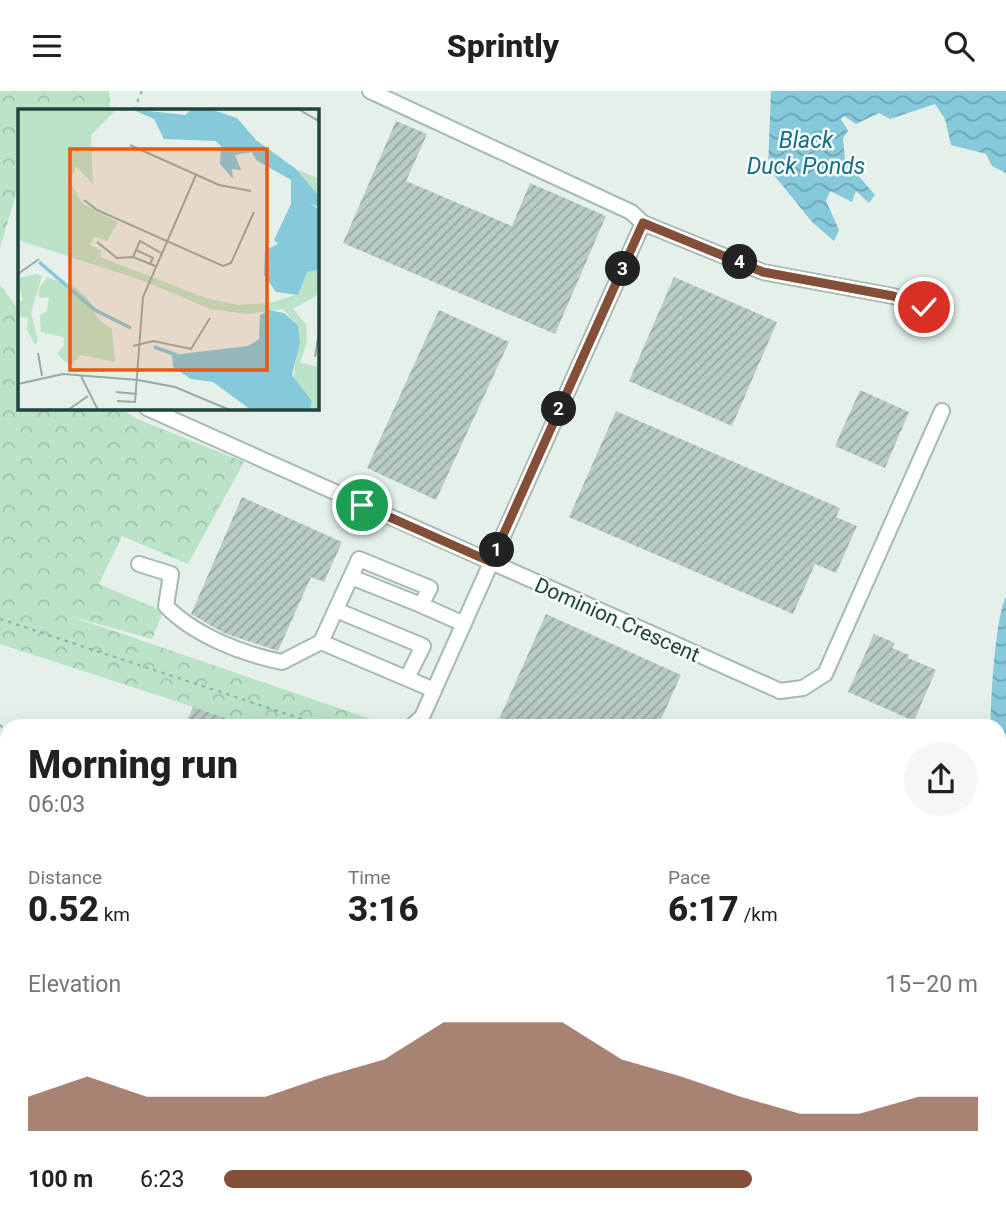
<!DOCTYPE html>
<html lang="en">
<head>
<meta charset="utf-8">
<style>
	:root { --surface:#fff; --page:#f6f6f6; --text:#202124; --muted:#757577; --accent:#844f39 }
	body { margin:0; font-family:Roboto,sans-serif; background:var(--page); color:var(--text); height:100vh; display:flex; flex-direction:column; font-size:26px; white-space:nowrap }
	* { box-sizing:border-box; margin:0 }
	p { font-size:23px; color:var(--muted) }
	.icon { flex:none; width:38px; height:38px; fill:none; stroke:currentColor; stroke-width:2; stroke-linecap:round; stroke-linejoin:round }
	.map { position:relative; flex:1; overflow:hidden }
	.side { position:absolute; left:0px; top:628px; width:1006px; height:502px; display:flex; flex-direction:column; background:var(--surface); border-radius:21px 21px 0 0; box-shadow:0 7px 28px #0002 }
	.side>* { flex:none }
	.pin { position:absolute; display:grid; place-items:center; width:60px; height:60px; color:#fff; margin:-30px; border:4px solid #fff; border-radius:50%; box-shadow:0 2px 7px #0007 }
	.km { position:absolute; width:35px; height:35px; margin:-18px; border-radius:50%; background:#222; color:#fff; font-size:19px; line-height:35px; text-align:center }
	.round { display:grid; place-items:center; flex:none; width:74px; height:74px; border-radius:37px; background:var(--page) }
	.summary { display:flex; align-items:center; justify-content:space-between; height:119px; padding:0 28px }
	h1 { font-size:38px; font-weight:800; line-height:52px }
	.figures { display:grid; grid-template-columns:repeat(3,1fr); gap:10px; height:119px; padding:7px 28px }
	.figures div { display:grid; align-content:center }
	.figures b { font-size:35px; font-weight:800 }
	.figures small { font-size:19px; font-weight:400 }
	.figures p { font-size:19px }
	.chart { height:196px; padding:14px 28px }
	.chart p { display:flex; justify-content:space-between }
	.chart svg { width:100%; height:126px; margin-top:7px; fill:var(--accent); opacity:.7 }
	ul { padding:0 28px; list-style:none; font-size:23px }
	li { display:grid; grid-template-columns:112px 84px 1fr; align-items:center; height:52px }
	li i { height:18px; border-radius:9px; background:var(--accent) }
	header { display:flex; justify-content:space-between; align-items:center; height:91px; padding:0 28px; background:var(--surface); font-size:32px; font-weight:800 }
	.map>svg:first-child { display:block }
</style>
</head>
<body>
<header><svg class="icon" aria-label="menu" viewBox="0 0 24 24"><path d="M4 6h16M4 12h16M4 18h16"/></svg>Sprintly<svg class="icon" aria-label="search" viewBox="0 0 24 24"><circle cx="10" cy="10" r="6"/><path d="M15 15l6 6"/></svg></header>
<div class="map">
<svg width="1006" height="1130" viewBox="0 0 1006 1130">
	<defs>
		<pattern id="forest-crowns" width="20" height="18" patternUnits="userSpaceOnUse" patternTransform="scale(1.75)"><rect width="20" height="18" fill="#bbe3c8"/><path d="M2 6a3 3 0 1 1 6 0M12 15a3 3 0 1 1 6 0" fill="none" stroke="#a0c4ad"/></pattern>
		<pattern id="water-waves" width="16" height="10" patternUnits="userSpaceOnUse" patternTransform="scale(1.75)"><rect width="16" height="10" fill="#86c9db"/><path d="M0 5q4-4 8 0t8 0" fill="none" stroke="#6da5b3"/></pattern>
		<pattern id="building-hatch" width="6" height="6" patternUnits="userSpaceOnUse" patternTransform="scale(1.75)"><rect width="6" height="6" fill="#b9cbc5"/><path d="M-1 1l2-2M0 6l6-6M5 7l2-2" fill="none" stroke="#96a6a1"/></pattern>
	</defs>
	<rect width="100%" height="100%" fill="#e5f0eb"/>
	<path fill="url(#forest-crowns)" d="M 0,0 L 109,0 L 110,19 L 19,19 L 19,93 L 0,157 Z
		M 0,194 L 19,219 L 19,317 L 121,317 L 135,327 L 244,371 L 188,473 L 122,445 L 99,493 L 163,520 L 152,548 L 70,525 L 391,635 L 252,635 L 0,553 Z
		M 0,702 L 7,702 L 7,1108 L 0,1111 Z"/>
	<path fill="url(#water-waves)" d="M 771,0 L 1006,0 L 1006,82 L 992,75 L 986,63 L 951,54 L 945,28 L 935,13 L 890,28 L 879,22 L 856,33 L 844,25 L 841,28 L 848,40 L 843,47 L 845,69 L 875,104 L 869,112 L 856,100 L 852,111 L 830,100 L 826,110 L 839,139 L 834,150 L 813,132 L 768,77 Z
		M 1006,506 L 1006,684 L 999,677 L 999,635 L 991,635 C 990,612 996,522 1006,506 Z
		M 1006,834 L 1006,1130 L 544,1130 L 537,1124 L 999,1124 L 999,837 Z"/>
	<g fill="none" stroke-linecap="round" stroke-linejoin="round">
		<path stroke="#86c9db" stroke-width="3.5" d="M 0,698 L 7,704"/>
	</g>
	<path fill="url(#building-hatch)" d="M 396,30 L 427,43 L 406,90 L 512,135 L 530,92 L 606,125 L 555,243 L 343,152 Z
		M 674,186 L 777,231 L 732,335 L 629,290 Z
		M 439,219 L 509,251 L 436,409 L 367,377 Z
		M 860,299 L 909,321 L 885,377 L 835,355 Z
		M 616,320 L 840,417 L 836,426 L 857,435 L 836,482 L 815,473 L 793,523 L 569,426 Z
		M 242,406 L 342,451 L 324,491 L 311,486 L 278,560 L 224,542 L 191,523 Z
		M 546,523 L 681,584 L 658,635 L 496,635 Z
		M 874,543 L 895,552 L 892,557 L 909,564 L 908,567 L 936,579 L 914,630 L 848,601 Z
		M 193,616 L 247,634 L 247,635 L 185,635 Z"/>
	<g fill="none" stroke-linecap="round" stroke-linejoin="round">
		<defs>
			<path id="minor" d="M 370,0 L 631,121 L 643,132 L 763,181 L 893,205 L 924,216
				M 147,317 L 780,600 L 803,597 L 825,583 L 942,320
				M 139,473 L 171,483 L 166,515 C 194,544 242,563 282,571 L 321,551
				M 351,486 L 421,514
				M 336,519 L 423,555 L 407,587
				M 434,599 L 321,551 L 359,468 L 430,497 L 421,514 L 464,533
				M 412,635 L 422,626 L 643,132
				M 353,1124 L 353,1130
				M 335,1130 L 336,1124"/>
		</defs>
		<use href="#minor" stroke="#a6b9b3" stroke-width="18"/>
		<path stroke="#81b7a9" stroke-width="2" stroke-dasharray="3.5 5" stroke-linecap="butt" d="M 134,19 L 142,0
			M 0,528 L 323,635
			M 0,634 L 7,642
			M 344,635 L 370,635
			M 999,815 L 1006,814"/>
		<use href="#minor" stroke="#fff" stroke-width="14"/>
	</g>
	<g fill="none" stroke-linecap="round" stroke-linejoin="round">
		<defs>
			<path id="route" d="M 362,414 L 491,471 L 643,132 L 763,181 L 893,205 L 924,216"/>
		</defs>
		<use href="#route" stroke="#fff" stroke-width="14"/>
		<use href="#route" stroke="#844f39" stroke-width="9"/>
	</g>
	<g text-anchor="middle" stroke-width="5" stroke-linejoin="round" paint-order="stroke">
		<g font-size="21" fill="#21443d" stroke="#f6fbf9">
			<text transform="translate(617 529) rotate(24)" y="7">Dominion Crescent</text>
		</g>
		<g font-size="23" font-style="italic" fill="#126e89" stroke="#f6fbf9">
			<text x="806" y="57">Black<tspan x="806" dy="26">Duck Ponds</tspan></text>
		</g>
	</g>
	<g transform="translate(18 18)">
		<rect width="301" height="301" fill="#e5f0eb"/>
		<path d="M 7,0 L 99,0 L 73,26 L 75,75 L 58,57 L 52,73 L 64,94 L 100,113 L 89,132 L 76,127 L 72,136 L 84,142 L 82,148 L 188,189 L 219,196 L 251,194 L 280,185 L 289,163 L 301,161 L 301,185 L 275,200 L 288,215 L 289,233 L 282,254 L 301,258 L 301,301 L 292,301 L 294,292 L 276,270 L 280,216 L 265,200 L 229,205 L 192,200 L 126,172 L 0,131 L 0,4 ZM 18,165 L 24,167 L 13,204 L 20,232 L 17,236 L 9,220 L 10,209 L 2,207 L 0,193 L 5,191 L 0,175 L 2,169 ZM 29,168 L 57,178 L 69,189 L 81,211 L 94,220 L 97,253 L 63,246 L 52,257 L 39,245 L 46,236 L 45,228 L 23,223 L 22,206 L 29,202 L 31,188 L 21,189 L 21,180 Z" fill="#bbe3c8"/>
		<path d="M 272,58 L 300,69 L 301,87 L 278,60 Z" fill="#bbe3c8"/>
		<path d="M 113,0 L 167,6 L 174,0 L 192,0 L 219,9 L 238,31 L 278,60 L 301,87 L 301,98 L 292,95 L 301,100 L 301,161 L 289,163 L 280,186 L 258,183 L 246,166 L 247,141 L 260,135 L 256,131 L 273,95 L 273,71 L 238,51 L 234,43 L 217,46 L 223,61 L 214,60 L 215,70 L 202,55 L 203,37 L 197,32 L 146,30 L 136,10 ZM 251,201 L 266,204 L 280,216 L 282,233 L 274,266 L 294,292 L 292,301 L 233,301 L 195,273 L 173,270 L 155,258 L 154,246 L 230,237 L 241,230 L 242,206 Z" fill="#86c9db"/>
		<path fill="none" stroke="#86c9db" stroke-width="3.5" d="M 21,153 L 77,201 L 113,219M 136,238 L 159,246"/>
		<path fill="none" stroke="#97aba5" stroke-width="2" d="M 280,0 L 299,11 L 301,6M 112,36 L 201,76 L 233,82M 66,91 L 79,101 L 205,157 L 213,154 L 236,103M 79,133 L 99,149 L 115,148M 118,141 L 135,149 L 132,155M 137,157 L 115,148 L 122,132 L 143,144M 0,165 L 21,150M 115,237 L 135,232 L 173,240 L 192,209M 20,244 L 24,267M 297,248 L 301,223M 63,267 L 80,301M 0,275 L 45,265 L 120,271 L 157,278 L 212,301M 98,283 L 119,285M 99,292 L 117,293 L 125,188 L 178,66M 50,301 L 70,287"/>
		<path fill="#e8590c" fill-opacity="0.15" stroke="#e8590c" stroke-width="3.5" d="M 52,40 L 249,40 L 249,261 L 52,261 Z"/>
		<rect width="301" height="301" fill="none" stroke="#21443d" stroke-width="3.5"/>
	</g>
</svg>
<div class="pin" style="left:362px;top:414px;background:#1e9e55"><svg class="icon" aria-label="arrive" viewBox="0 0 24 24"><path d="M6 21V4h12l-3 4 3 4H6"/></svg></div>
<div class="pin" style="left:924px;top:216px;background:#d93025"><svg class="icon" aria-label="check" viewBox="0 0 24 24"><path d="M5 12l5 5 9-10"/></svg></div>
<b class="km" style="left:497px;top:459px">1</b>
<b class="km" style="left:559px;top:318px">2</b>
<b class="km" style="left:623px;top:178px">3</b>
<b class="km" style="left:740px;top:171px">4</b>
<section class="side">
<div class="summary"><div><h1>Morning run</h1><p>06:03</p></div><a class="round"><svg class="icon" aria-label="share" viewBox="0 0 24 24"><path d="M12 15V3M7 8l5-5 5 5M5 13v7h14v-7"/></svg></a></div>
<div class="figures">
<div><p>Distance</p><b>0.52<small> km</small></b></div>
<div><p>Time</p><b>3:16</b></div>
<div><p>Pace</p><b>6:17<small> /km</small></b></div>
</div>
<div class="chart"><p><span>Elevation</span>15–20 m</p>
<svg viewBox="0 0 160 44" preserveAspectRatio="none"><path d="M0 44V32L10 25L20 32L30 32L40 32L50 25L60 19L70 6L80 6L90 6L100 19L110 25L120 32L130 38L140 38L150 32L160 32V44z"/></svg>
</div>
<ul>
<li><b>100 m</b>6:23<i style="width:70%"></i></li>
</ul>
</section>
</div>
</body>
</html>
